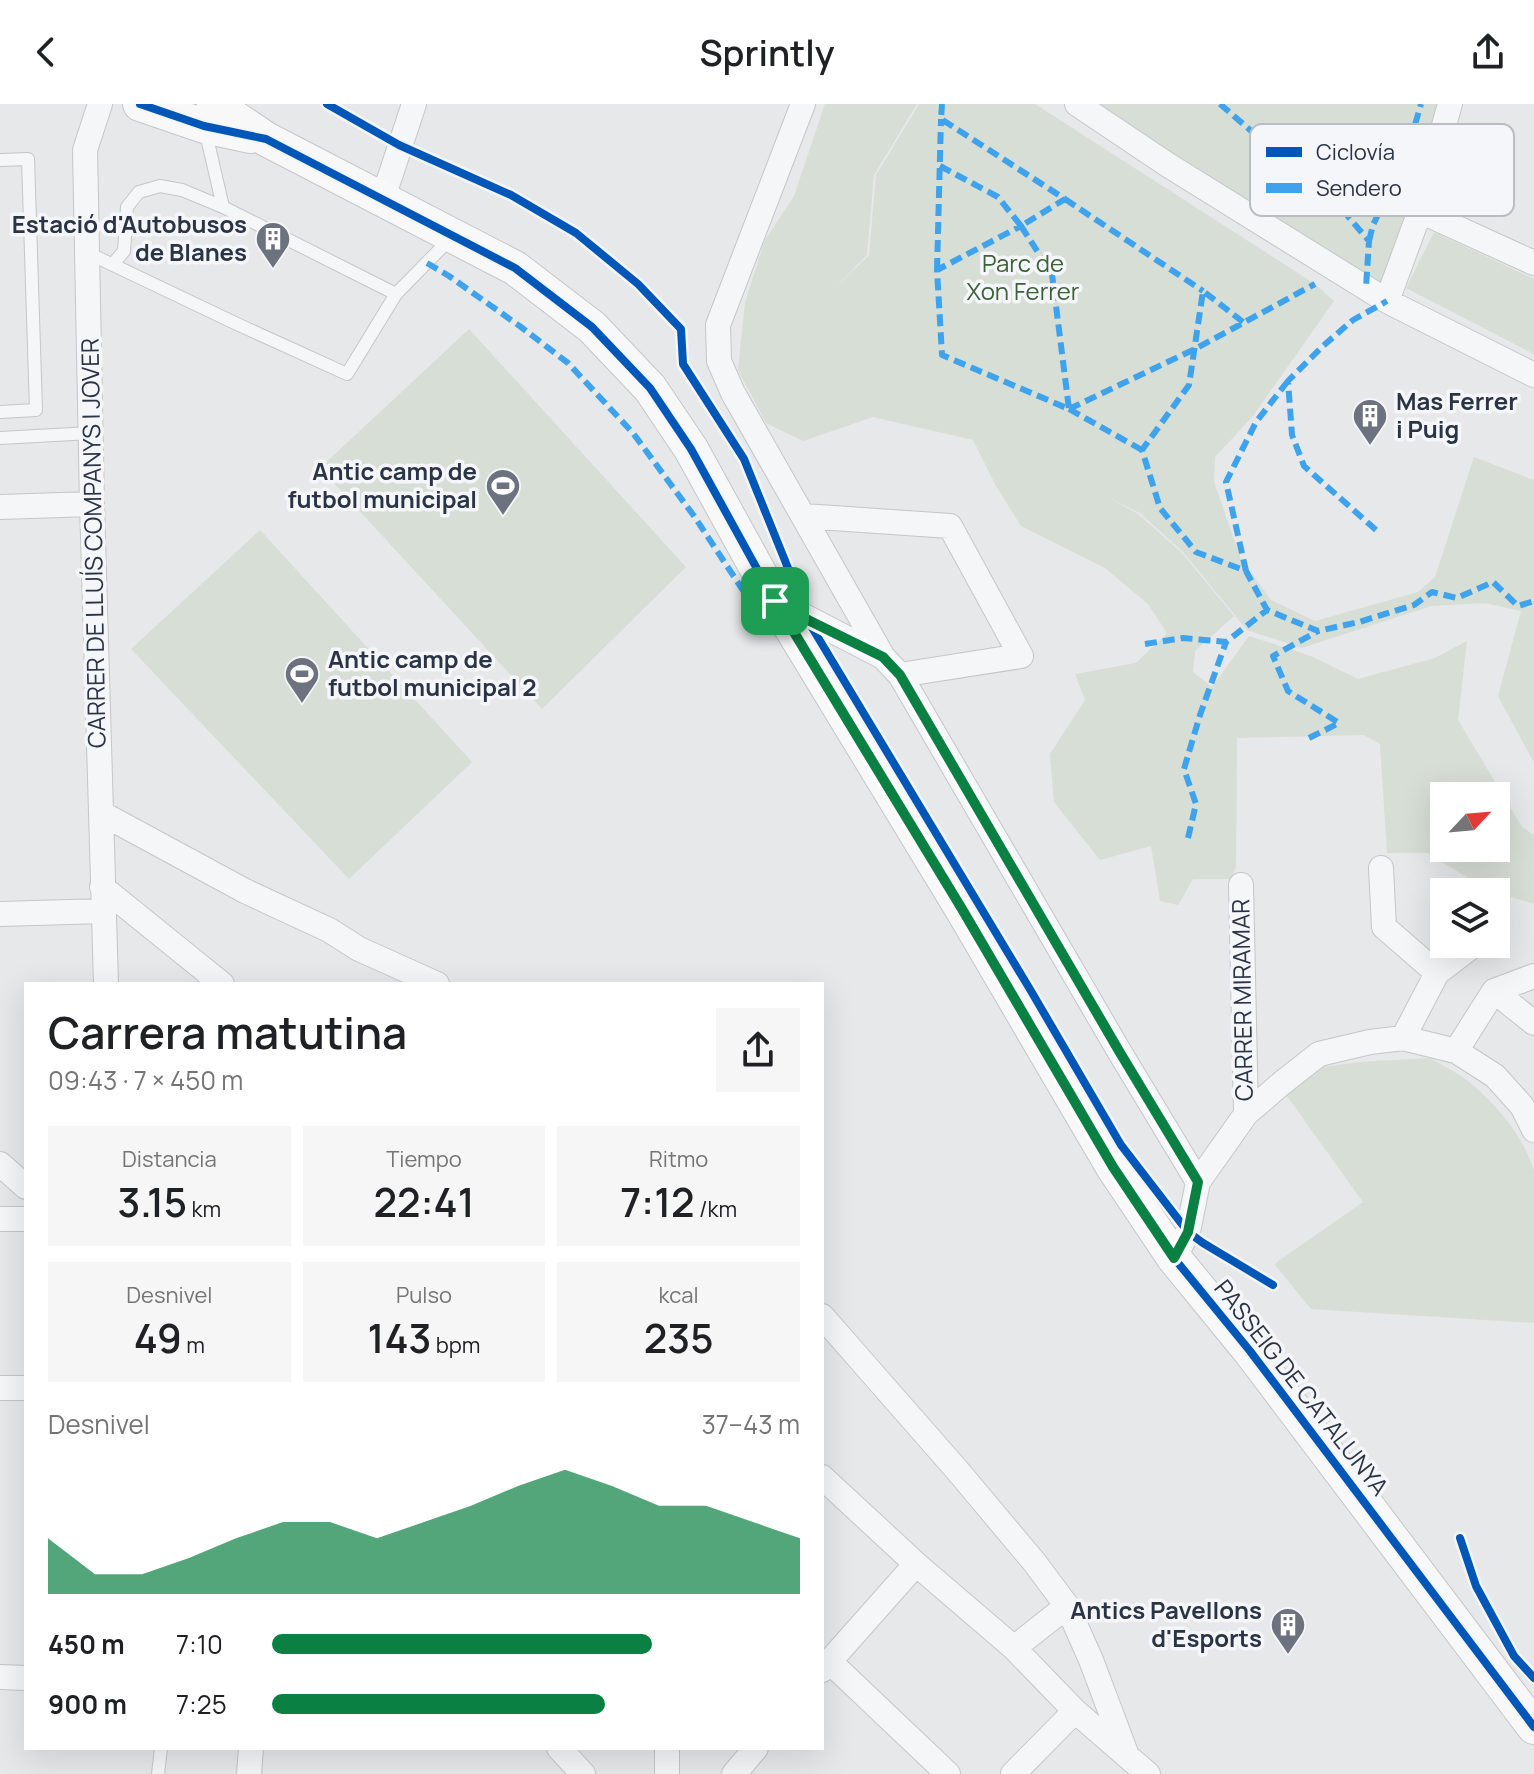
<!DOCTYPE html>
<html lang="es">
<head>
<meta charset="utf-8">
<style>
	:root { --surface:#fff; --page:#f6f6f6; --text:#202124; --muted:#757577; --accent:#0b8043 }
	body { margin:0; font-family:Manrope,sans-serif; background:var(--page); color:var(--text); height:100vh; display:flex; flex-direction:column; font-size:30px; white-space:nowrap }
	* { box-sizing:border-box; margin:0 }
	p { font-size:26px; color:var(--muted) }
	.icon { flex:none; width:44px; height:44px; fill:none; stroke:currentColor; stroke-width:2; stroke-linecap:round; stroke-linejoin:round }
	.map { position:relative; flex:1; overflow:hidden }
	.panel { position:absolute; left:24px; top:878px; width:800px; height:768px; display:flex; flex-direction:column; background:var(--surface); border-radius:0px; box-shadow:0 8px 32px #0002 }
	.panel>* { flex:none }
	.needle { width:52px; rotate:64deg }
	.fabs { position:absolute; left:1430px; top:678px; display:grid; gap:16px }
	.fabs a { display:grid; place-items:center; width:80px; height:80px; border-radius:0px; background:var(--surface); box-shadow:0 8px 32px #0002; font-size:40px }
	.pin { position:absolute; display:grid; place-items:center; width:68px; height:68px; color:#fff; margin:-34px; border-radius:16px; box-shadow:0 4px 12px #0006 }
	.round { display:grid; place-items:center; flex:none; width:84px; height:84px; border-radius:0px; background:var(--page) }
	.overview { display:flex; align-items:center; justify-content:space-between; height:136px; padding:0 24px }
	h1 { font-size:44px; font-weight:600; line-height:60px }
	.stats { display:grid; grid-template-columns:repeat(3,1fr); gap:12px; height:136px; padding:8px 24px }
	.stats div { display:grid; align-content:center; border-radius:0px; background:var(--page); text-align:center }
	.stats b { font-size:40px; font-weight:600 }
	.stats small { font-size:22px; font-weight:400 }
	.stats p { font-size:22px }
	.chart { height:224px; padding:16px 24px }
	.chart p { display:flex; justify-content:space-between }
	.chart svg { width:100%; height:144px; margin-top:8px; fill:var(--accent); opacity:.7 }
	ul { padding:0 24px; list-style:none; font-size:26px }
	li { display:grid; grid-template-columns:128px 96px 1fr; align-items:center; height:60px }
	li i { height:20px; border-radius:10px; background:var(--accent) }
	header { display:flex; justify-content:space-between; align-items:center; height:104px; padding:0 24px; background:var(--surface); font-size:36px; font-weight:600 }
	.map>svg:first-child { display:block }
</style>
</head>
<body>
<header><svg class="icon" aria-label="back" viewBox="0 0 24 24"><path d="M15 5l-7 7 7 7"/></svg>Sprintly<svg class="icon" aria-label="share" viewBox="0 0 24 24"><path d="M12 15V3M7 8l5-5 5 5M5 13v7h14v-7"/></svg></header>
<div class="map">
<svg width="1534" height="1670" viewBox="0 0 1534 1670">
	<rect width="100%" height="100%" fill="#e6e8ea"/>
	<path fill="#d6ded6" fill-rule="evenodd" d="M 825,0 L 917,0 L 874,71 L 867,151 L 833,186 L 869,151 L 876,71 L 919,0 L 1035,0 L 1315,180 L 1334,197 L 1253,312 L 1215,353 L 1214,378 L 1241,455 L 1271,496 L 1315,517 L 1418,488 L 1435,473 L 1474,353 L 1534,376 L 1534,659 L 1498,592 L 1521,507 L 1485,499 L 1431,502 L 1302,544 L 1247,526 L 1183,448 L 1140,409 L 1109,394 L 1138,410 L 1182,449 L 1234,512 L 1195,547 L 1193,568 L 1212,583 L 1249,532 L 1311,552 L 1358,575 L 1435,554 L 1467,537 L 1458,616 L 1522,723 L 1534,731 L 1534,800 L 1488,786 L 1427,749 L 1387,749 L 1380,640 L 1364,631 L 1237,634 L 1236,763 L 1231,775 L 1193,775 L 1178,801 L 1160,797 L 1151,742 L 1100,756 L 1054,698 L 1050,650 L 1085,596 L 1075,570 L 1136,559 L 1167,529 L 1148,500 L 1105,464 L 1021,422 L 996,382 L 973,336 L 873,313 L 803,337 L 766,319 L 738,266 L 745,198 L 765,136 L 794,92 ZM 1444,692 L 1496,692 L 1496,744 L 1444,744 Z
		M 1080,0 L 1450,0 L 1387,197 Z
		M 1434,128 L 1534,175 L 1534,250 L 1406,184 Z
		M 469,225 L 686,463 L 542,605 L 320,364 Z
		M 260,426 L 472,658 L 349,775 L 131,545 Z
		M 1430,954 C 1444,962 1460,970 1473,981 C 1499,1004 1524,1033 1534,1067 L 1534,1219 L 1311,1205 L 1275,1161 L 1277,1158 L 1363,1098 L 1284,988 L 1316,964 L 1360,958 Z"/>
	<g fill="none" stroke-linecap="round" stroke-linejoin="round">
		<defs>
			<path id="lane" d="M 205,25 L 223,103
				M 0,56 L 28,55 L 36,306 L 0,308
				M 88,149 L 237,220 L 347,270 L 396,190 L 450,135
				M 113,160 L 124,147 L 127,103 L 139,88 L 160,82 L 182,86 L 223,103 L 396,190
				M 0,334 L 91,329
				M 158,1670 L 161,1644"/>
			<path id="street" d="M 100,0 L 85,46 L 92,400 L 106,880
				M 803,0 L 718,221 L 719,257 L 733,289 L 883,553 L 900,571 L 1119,947 L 1198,1078
				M 1077,0 L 1168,61 L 1387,197 L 1534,271
				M 382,97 L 414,0
				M 1420,107 L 1534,159
				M 1387,197 L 1420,107 L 1450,0
				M 0,403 L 92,400
				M 804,412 L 950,422 L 1021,552 L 900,571
				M 779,499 L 883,553
				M 101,709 L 245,787 L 329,826 L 359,845 L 437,880
				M 1381,764 L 1384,823 L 1437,869
				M 1241,781 L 1246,1010
				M 102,783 L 222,880
				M 0,810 L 104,807
				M 1494,887 L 1534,919
				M 1403,934 L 1437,869 L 1475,840
				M 1456,947 L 1494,887 L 1534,872
				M 0,1060 L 26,1083
				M 0,1115 L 26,1115
				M 1174,1154 L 1188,1128 L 1198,1078 L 1246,1010 L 1282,979 L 1319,950 L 1370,938 L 1403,934 L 1456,947 L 1495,972 L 1522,1002 L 1534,1026
				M 822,1212 L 957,1366 L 1035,1459 L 1067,1502 L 1091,1556 L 1126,1649
				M 0,1284 L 26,1284
				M 822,1373 L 916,1460 L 1014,1544 L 1075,1607 L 1148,1670
				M 1014,1544 L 1067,1502
				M 829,1557 L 948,1670
				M 822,1566 L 916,1460
				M 0,1573 L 26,1574
				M 559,1644 L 583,1670
				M 249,1670 L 251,1644
				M 667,1670 L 667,1644
				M 734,1670 L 756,1644
				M 1013,1670 L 1075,1607"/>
			<path id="secondary" d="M 140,0 L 204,22 L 250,32
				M 214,0 L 266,35 L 515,164 L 592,223 L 650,284 L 691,345 L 772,492 L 962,805 L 1113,1063 L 1174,1154 L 1250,1247 L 1534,1623"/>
		</defs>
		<use href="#lane" stroke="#c4c6c8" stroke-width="14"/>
		<use href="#street" stroke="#c4c6c8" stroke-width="26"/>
		<use href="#secondary" stroke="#c4c6c8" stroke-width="36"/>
		<use href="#lane" stroke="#f5f6f7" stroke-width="12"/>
		<use href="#street" stroke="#f5f6f7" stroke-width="24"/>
		<use href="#secondary" stroke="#f8f8f8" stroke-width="34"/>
		<path stroke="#3ea3ec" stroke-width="6" stroke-dasharray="12 6" stroke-linecap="butt" d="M 1220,0 L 1272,45 L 1314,86 L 1340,103 L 1369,137 L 1366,183
			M 940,62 L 998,93 L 1021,122 L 1065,95 L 941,15 L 942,0
			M 1065,95 L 1203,187
			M 1021,122 L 1052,170 L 1069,305 L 942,251 L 937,166 Z
			M 1369,137 L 1373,121 L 1406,52 L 1421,0
			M 427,159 L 449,172 L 521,223 L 568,259 L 633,329 L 694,412 L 754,503
			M 937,166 L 941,15
			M 1243,218 L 1203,187 L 1189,281 L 1142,346 L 1160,404 L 1196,448 L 1246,467 L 1267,506 L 1318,527 L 1359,518 L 1414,501 L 1432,488 L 1457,494 L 1493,478 L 1518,502 L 1534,497
			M 1069,305 L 1195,245 L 1315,180
			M 1069,305 L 1142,346
			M 1376,426 L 1304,362 L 1292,331 L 1288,277 L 1323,242 L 1353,216 L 1387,197
			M 1246,467 L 1226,378 L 1256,318 L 1288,277
			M 1145,540 L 1183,534 L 1226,538 L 1267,506
			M 1309,634 L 1339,619 L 1288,587 L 1273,552 L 1318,527
			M 1188,734 L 1196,700 L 1184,665 L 1200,611 L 1226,538"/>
		<defs>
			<path id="cycleway" d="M 140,0 L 204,22 L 266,35 L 515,164 L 592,223 L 650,284 L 691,345 L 772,492 L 962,805 L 1113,1063 L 1174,1154 L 1250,1247 L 1534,1623
				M 327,0 L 399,41 L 511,91 L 576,129 L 638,180 L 681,225 L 683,260 L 744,355 L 794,479 L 796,497 L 1031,887 L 1121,1041 L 1188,1128 L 1203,1139 L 1273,1181
				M 1460,1434 L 1476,1482 L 1514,1552 L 1534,1574"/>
		</defs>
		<use href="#cycleway" stroke="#f4f6f9" stroke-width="13"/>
		<use href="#cycleway" stroke="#0057b8" stroke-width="8"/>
	</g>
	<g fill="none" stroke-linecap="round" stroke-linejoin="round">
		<defs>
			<path id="route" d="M 775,497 L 806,515 L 883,553 L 900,571 L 1119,947 L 1198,1078 L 1188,1128 L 1174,1154 L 1113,1063 L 962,805 Z"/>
		</defs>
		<use href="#route" stroke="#fff" stroke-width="16"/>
		<use href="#route" stroke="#0b8043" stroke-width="10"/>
	</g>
	<defs>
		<symbol id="building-pin" viewBox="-11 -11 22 30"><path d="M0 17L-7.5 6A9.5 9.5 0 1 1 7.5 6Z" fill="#6c737f" stroke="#f4f6f9"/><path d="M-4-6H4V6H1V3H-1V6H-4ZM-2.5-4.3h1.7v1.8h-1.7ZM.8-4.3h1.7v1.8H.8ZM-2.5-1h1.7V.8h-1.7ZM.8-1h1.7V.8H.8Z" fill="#fff"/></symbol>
		<symbol id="stadium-pin" viewBox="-11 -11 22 30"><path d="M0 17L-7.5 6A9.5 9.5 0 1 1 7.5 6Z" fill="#6c737f" stroke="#f4f6f9"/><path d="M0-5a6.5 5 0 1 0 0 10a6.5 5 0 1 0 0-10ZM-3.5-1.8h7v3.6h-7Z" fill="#fff"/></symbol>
	</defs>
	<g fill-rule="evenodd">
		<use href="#building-pin" x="253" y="115" width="40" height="54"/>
		<use href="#building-pin" x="1350" y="292" width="40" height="54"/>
		<use href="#stadium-pin" x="483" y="362" width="40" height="54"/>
		<use href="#stadium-pin" x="282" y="550" width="40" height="54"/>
		<use href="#building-pin" x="1268" y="1501" width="40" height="54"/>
	</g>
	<g text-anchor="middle" stroke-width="7" stroke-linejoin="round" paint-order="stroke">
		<g font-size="24" font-weight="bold" fill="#2b3445" stroke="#f4f6f9" text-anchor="end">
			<text x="247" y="129">Estació d'Autobusos<tspan x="247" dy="28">de Blanes</tspan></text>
			<text x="1396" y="306" text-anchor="start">Mas Ferrer<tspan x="1396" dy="28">i Puig</tspan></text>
			<text x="477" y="376">Antic camp de<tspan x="477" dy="28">futbol municipal</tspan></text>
			<text x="328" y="564" text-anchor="start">Antic camp de<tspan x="328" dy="28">futbol municipal 2</tspan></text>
			<text x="1262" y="1515">Antics Pavellons<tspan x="1262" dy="28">d'Esports</tspan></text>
		</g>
		<g font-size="24" fill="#3f6138" stroke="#f4f6f9">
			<text x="1023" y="168">Parc de<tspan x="1023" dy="28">Xon Ferrer</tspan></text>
		</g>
		<g font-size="24" fill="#2b3445" stroke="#f4f6f9">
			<text transform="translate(94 439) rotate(-91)" y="8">CARRER DE LLUÍS COMPANYS I JOVER</text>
			<text transform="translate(1243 896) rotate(-91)" y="8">CARRER MIRAMAR</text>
			<text transform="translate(1301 1284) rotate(52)" y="8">PASSEIG DE CATALUNYA</text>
		</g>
	</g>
	<rect x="1250" y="20" width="264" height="92" rx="12" fill="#f4f6f9" stroke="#b8bcc3" stroke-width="2"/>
	<rect x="1266" y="43" width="36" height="10" fill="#0057b8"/>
	<rect x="1266" y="79" width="36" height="10" fill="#3ea3ec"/>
	<g font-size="22" fill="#2b3445">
		<text x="1316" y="56">Ciclovía</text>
		<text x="1316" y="92">Sendero</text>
	</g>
</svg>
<div class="fabs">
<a><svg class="needle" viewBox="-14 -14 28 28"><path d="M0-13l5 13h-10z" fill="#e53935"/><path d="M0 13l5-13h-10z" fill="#757577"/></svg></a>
<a><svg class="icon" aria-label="layers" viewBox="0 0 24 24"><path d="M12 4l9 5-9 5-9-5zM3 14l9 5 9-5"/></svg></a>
</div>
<div class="pin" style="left:775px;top:497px;background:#1e9e55"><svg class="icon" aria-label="arrive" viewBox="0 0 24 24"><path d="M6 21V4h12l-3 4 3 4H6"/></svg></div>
<section class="panel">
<div class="overview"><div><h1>Carrera matutina</h1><p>09:43 · 7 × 450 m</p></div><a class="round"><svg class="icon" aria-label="share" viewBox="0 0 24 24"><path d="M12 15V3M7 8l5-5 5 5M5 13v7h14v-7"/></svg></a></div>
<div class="stats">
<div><p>Distancia</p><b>3.15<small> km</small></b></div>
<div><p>Tiempo</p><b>22:41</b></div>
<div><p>Ritmo</p><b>7:12<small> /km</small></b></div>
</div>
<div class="stats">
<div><p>Desnivel</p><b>49<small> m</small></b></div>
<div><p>Pulso</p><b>143<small> bpm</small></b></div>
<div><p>kcal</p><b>235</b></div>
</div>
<div class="chart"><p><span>Desnivel</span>37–43 m</p>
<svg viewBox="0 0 160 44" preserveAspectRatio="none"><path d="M0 44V27L10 38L20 38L30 33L40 27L50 22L60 22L70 27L80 22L90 17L100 11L110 6L120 11L130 17L140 17L150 22L160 27V44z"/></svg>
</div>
<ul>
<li><b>450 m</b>7:10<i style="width:72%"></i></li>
<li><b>900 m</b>7:25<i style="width:63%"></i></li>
</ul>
</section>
</div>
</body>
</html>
